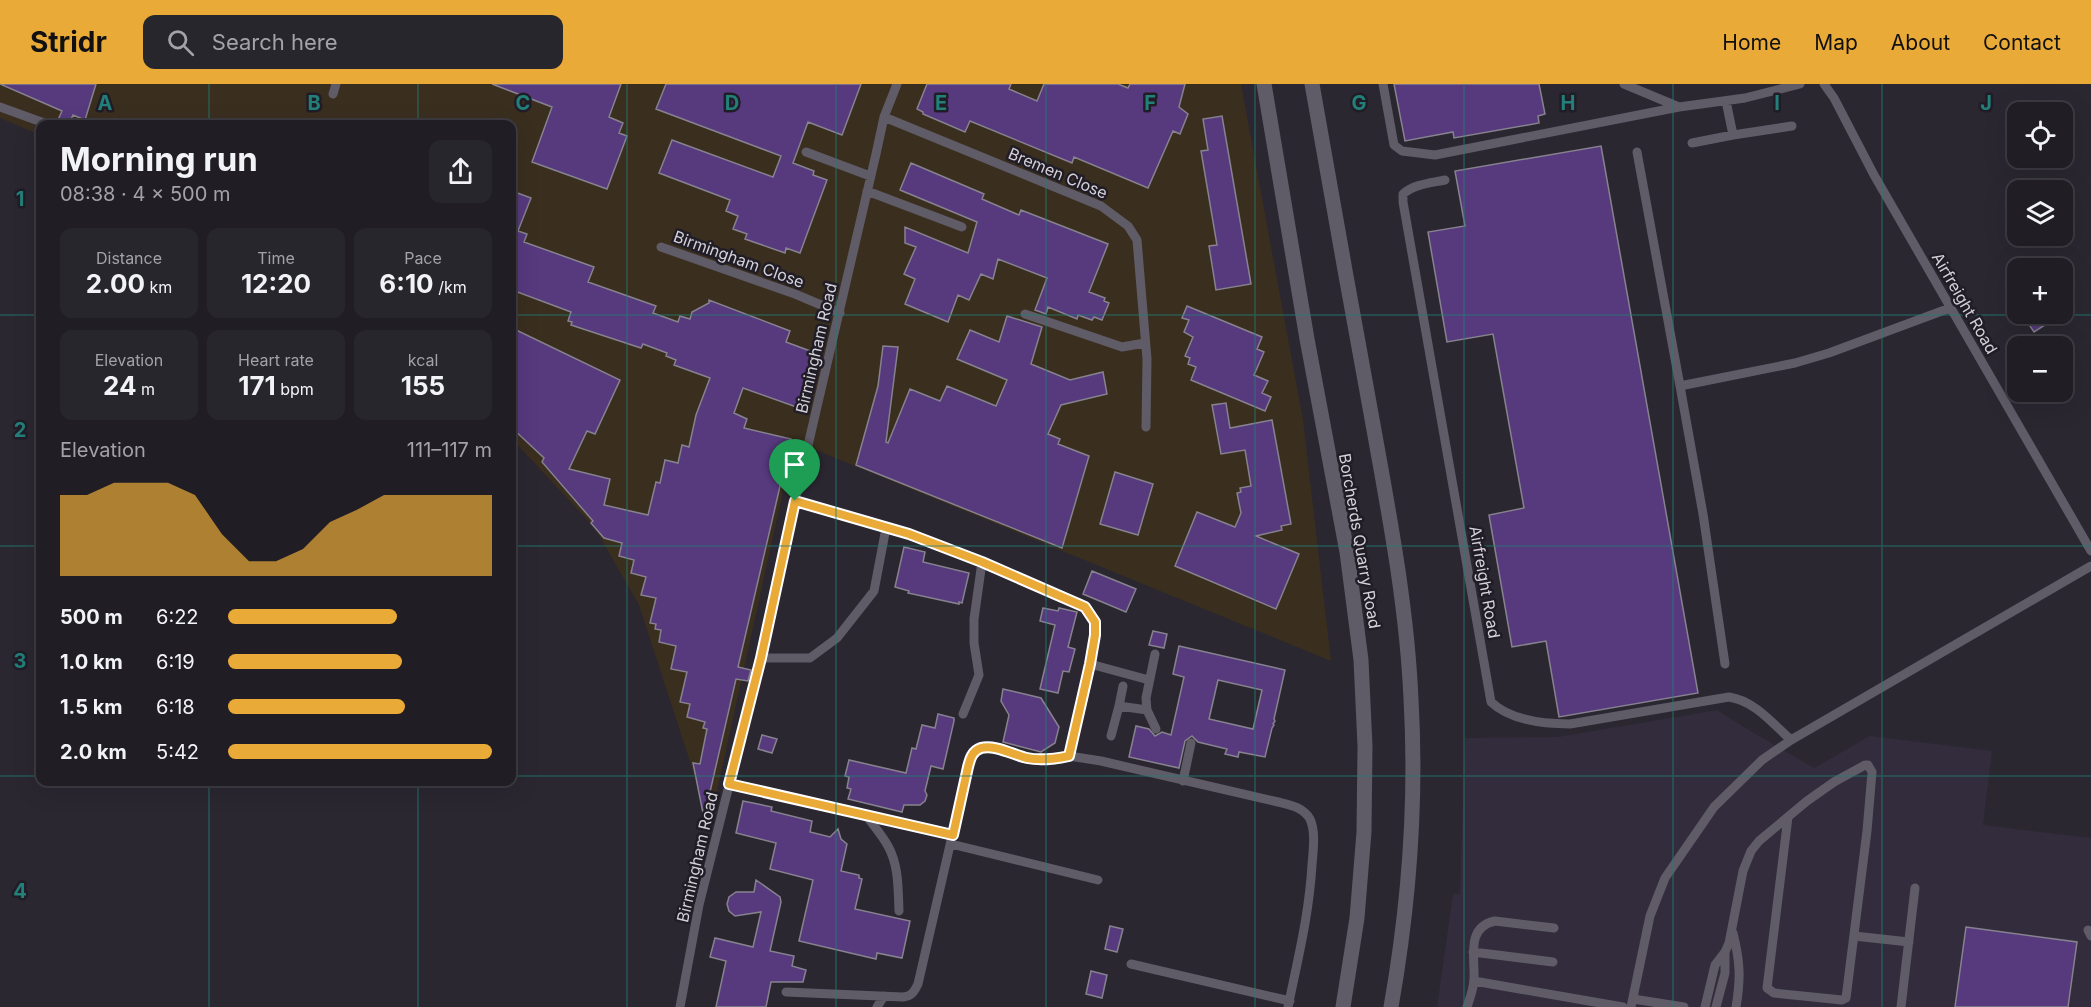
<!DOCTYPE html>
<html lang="en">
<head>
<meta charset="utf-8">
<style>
	:root { --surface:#201d25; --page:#28262d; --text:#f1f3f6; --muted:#a2a2a7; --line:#3d3b42; --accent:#eaaa38 }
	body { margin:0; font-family:Inter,sans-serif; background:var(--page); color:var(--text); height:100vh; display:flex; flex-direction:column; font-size:22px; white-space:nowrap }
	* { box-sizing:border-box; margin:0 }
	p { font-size:20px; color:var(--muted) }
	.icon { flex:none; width:33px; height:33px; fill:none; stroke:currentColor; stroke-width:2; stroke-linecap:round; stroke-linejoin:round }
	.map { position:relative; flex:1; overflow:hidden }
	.sheet { position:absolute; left:36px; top:36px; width:480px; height:666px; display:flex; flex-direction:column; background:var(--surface); border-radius:12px; box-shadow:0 6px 24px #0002,0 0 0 2px var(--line) }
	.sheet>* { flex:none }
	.tools { position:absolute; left:2007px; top:18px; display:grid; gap:12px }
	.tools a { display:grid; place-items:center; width:66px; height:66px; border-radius:12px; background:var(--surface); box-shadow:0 6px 24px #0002,0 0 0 2px var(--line); font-size:30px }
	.pin { position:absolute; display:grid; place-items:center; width:51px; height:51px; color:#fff; margin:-62px -26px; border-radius:50% 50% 50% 0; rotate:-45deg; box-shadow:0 0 6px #0007 }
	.pin .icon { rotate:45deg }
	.round { display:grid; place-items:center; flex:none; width:63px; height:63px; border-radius:12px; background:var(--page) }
	.head { display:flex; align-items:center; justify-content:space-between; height:102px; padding:0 24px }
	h1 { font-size:33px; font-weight:700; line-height:45px }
	.stats { display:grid; grid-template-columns:repeat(3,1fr); gap:9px; height:102px; padding:6px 24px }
	.stats div { display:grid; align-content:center; border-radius:12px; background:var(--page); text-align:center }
	.stats b { font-size:26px; font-weight:700 }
	.stats small { font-size:16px; font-weight:400 }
	.stats p { font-size:16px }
	.chart { height:168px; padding:12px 24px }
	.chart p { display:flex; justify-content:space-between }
	.chart svg { width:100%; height:108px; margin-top:6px; fill:var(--accent); opacity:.7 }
	ul { padding:0 24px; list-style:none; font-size:20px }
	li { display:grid; grid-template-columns:96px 72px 1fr; align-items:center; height:45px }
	li i { height:15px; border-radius:8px; background:var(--accent) }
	header { display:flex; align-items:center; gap:36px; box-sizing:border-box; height:84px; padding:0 30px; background:var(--accent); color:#111 }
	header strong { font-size:28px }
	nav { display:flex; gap:33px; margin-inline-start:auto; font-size:21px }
	.search { width:420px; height:54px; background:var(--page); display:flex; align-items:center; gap:15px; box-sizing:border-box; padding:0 21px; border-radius:12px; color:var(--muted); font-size:22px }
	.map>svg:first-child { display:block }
</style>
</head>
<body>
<header>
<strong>Stridr</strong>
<div class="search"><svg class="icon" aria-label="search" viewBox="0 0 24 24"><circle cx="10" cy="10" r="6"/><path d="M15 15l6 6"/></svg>Search here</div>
<nav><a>Home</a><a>Map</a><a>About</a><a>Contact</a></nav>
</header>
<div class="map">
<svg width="2091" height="923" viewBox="0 0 2091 923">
	<rect width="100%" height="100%" fill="#2a2731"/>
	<path fill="#322c3c" d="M 1717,626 L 1752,648 L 1814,684 L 1870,652 L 1992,667 L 1983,741 L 2091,754 L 2091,923 L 1437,923 L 1453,810 L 1460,810 L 1465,654 L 1558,653 Z"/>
	<path fill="#3a2e1f" d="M 0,0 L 1241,0 L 1303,336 L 1331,577 L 794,357 L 710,739 L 639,521 L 595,444 L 512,355 L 512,40 L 40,40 L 40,51 L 0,34 Z"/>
	<path fill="#57397e" stroke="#86828e" stroke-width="1.5" fill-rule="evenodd" d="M 0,0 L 96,0 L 85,36 L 73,31 L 69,40 L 57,38 L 62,27 Z
		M 492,0 L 621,0 L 609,33 L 623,39 L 619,49 L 627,52 L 607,105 L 532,78 L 552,23 Z
		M 666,0 L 861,0 L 842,51 L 808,38 L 793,79 L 814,87 L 813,91 L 827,96 L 800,169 L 786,164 L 785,169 L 745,155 L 747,150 L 733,145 L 738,132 L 726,127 L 730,116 L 659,89 L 672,56 L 773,93 L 781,72 L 656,25 Z
		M 927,0 L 1011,0 L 1009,5 L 1037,17 L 1044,0 L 1118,0 L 1128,4 L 1130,0 L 1185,0 L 1179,23 L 1188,30 L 1180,50 L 1173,47 L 1148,104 L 1074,73 L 1072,79 L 970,37 L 965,48 L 923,30 L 923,28 L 917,25 Z
		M 1394,0 L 1539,0 L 1545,30 L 1538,32 L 1539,39 L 1454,54 L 1453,48 L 1405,57 Z
		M 1222,32 L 1251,200 L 1216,206 L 1209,162 L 1217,161 L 1201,67 L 1208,66 L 1203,35 Z
		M 1601,62 L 1698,609 L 1559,633 L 1546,557 L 1512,563 L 1489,431 L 1524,424 L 1493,250 L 1447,258 L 1428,148 L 1465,142 L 1455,87 Z
		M 911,79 L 984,110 L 982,115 L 1019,131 L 1021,126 L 1108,160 L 1089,208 L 1105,214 L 1104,217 L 1109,219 L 1102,236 L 1094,233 L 1092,236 L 1078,231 L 1077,235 L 1048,223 L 1046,230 L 1035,226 L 1047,194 L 998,175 L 993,195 L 981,190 L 969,216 L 958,211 L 948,238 L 905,220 L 915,195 L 904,190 L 916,163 L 905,159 L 905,143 L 968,169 L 977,138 L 900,106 Z
		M 512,107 L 531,114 L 518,147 L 527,150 L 524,158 L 594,183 L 588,198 L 656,222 L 653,229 L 678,238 L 680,232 L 690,235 L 692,228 L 709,219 L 709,216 L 790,247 L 786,258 L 821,271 L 802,325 L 743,304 L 734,329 L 747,335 L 744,344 L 791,355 L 738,583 L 751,586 L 748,597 L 736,595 L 704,734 L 693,679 L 700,680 L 707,645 L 703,644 L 705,638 L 687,633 L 690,620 L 680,618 L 687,588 L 671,585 L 676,562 L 659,558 L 661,546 L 655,545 L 656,540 L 650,539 L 656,514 L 641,511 L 646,493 L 631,489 L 634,476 L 619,472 L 622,459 L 604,454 L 591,439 L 593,437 L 542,378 L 544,374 L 512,344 L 512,244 L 620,296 L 595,350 L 587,347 L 569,385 L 610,395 L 604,421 L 648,431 L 656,398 L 660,399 L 665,376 L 678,379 L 682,361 L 689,363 L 696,331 L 710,294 L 674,281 L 676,276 L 666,272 L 667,269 L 643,260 L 641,264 L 571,241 L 572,238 L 568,237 L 571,228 L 512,206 Z
		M 1187,222 L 1262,253 L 1257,265 L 1264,268 L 1254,291 L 1268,297 L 1262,309 L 1271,313 L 1265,327 L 1191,296 L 1196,283 L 1188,280 L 1190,274 L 1185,272 L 1193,253 L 1184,248 L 1189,236 L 1182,234 Z
		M 2022,230 L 2062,230 L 2034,248 Z
		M 1007,232 L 1042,243 L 1031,280 L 1070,296 L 1103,288 L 1107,310 L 1061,321 L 1048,350 L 1060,355 L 1058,360 L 1089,372 L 1062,464 L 856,381 L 878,302 L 883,262 L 898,263 L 886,358 L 888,359 L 910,305 L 940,317 L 947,302 L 996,322 L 1007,296 L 957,275 L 970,246 L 999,258 Z
		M 1226,319 L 1230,344 L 1272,336 L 1291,440 L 1281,442 L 1282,446 L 1256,452 L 1299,470 L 1276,525 L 1175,482 L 1197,428 L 1235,443 L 1241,429 L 1237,409 L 1241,408 L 1240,404 L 1251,402 L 1245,366 L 1221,370 L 1212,321 Z
		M 1115,388 L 1153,400 L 1138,451 L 1100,440 Z
		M 904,463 L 925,468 L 923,478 L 969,489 L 962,519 L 959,518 L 959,520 L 908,509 L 909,507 L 895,503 Z
		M 1092,487 L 1136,505 L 1126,528 L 1083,510 Z
		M 1043,524 L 1058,527 L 1059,524 L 1077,528 L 1068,563 L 1075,565 L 1069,588 L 1063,587 L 1058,609 L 1040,605 L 1055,541 L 1040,537 Z
		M 1153,547 L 1167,550 L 1164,564 L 1149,561 Z
		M 1179,562 L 1285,586 L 1274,635 L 1275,637 L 1273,640 L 1274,641 L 1272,644 L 1265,673 L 1239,668 L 1238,673 L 1225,670 L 1227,665 L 1198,658 L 1192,652 L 1185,657 L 1179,684 L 1129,673 L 1136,642 L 1149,645 L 1155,652 L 1162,648 L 1171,651 L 1184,593 L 1173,590 ZM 1218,596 L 1262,606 L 1253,645 L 1209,635 Z
		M 1003,605 L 1041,614 L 1059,643 L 1055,659 L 1041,668 L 1003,658 L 1009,631 L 1001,617 Z
		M 938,630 L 954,634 L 954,637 L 943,685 L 931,682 L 925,707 L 927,711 L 925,717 L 920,721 L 904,721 L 902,728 L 848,715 L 851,705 L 847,704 L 849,693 L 845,692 L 849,676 L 906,689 L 912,664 L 916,665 L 922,641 L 935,644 Z
		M 762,651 L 777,655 L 772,669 L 758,665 Z
		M 743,717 L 772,723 L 771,727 L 812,737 L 810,748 L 830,753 L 838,745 L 841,755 L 847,760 L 841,787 L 859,791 L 859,794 L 862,795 L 855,825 L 910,837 L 902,874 L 877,869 L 876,875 L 799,857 L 813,796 L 770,785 L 776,759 L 736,749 Z
		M 756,796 L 780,813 L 781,818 L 770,867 L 794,872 L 792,882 L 806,886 L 803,898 L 771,898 L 766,923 L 716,923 L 726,877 L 710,873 L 715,854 L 753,863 L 761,828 L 735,832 L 729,827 L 727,820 L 729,813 L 736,808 L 754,808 Z
		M 1110,842 L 1123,845 L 1117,868 L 1105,865 Z
		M 1966,843 L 2077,858 L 2068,923 L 1955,923 Z
		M 1091,887 L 1107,891 L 1102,914 L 1086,910 Z"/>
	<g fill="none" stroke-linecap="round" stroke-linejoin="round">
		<path stroke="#5f5b67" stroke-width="9" d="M 1383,0 L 1394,61 L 1402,67 L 1435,71 L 1679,23 L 1745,14 L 1800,0
			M 1624,0 L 1679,23
			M 1824,0 L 1834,14 L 1874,91 L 2091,467
			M 333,10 L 336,0
			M 0,23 L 47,40
			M 884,33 L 1101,122 L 1128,142 L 1137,156 L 1147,275 L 1146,343
			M 1733,51 L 1792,42
			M 1692,59 L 1733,51 L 1726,17
			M 806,68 L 870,92
			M 1637,68 L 1680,302
			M 1445,96 C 1431,99 1414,100 1403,110 L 1403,118 L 1491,618 C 1511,637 1544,640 1570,640 L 1729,613 C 1755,617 1772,639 1791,656
			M 867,107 L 962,143
			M 661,163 L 795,210 L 840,229
			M 1025,230 L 1122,263 L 1145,259
			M 1155,570 L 1146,614 L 1147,626 L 1156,645
			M 761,574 L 810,574 L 837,554 L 874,507 L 886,444
			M 1090,580 L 1149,596
			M 1725,580 L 1703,430 L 1680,302 L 1795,279 L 1829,269 L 1950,224
			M 1119,622 L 1123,602
			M 963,630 L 979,591 L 974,559 L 974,535 L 982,478
			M 1111,652 L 1119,622 L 1147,626
			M 1069,672 L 1101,677 L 1278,718 C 1290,721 1303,723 1310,735 C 1316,748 1313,767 1312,781 C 1309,831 1298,874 1288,923
			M 1183,697 L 1191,659
			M 729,700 L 953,751
			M 866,731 C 873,741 882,751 888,762 C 899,782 898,805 899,827
			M 951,760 L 1098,796
			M 2088,846 L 2091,852
			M 1733,849 C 1740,877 1741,894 1736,923
			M 1854,852 L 1909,858
			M 1473,868 L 1553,878
			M 1131,880 L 1290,917
			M 1474,897 L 1623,923
			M 786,908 L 903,913 C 912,912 914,908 918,900 L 970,674 L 976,666 L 987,663 L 1029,674 L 1055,676 L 1069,672 C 1075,645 1100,560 1094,538 C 1092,530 1086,524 1080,519 L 909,450 L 795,417
			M 1633,915 L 1684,923
			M 680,923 L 699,821 L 761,574 L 795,417 L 876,70 L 884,33 L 897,0
			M 877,923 L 884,912
			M 1467,923 C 1470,914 1474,904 1474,894 C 1475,873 1466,843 1495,837 L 1554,844
			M 1631,923 L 1650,832 L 1665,794 L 1714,723 L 1762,676 L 1791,656 L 2091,482
			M 1705,923 L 1715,881 L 1725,868 L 1729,859 L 1743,787 L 1751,767 L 1759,757 L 1807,717 L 1834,698 L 1865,681 L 1868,681 L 1872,688 L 1867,747 L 1846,914 L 1842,916 L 1774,909 L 1767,904 L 1788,733
			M 1716,923 L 1725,889 L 1725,868
			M 1901,923 L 1915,804"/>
		<path stroke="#5f5b67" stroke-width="15" d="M 1264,0 L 1307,255 L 1347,468 L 1361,576 L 1365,662 L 1364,748 L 1357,834 L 1343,923
			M 1312,0 C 1332,115 1353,231 1374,346 C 1390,435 1407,524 1411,615 C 1417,719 1409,821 1391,923"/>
	</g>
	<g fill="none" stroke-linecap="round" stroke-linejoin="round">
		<defs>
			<path id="route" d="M 795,417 L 909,450 L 982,478 L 1085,523 L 1095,538 L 1095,551 L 1090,580 L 1069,672 C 1055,675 1041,677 1027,674 C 1014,671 994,660 981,664 C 972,667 970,675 968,683 L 953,751 L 729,700 L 761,574 Z"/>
		</defs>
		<use href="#route" stroke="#fff" stroke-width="12"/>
		<use href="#route" stroke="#eaaa38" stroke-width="8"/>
	</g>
	<path fill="none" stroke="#237f79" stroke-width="1.5" stroke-opacity="0.55" d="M 209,0 L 209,40M 418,0 L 418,40M 627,0 L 627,923M 836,0 L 836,923M 1046,0 L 1046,923M 1255,0 L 1255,923M 1464,0 L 1464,923M 1673,0 L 1673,923M 1882,0 L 1882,923M 0,231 L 40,231M 512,231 L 2091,231M 0,462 L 40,462M 512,462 L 2091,462M 0,692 L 40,692M 512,692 L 2091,692M 209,698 L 209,923M 418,698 L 418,923"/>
	<g text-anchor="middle" stroke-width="5" stroke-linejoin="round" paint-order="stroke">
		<g font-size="16" fill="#d4d1d8" stroke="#211d27">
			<text transform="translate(1058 89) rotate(23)" y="6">Bremen Close</text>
			<text transform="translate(739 175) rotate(20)" y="6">Birmingham Close</text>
			<text transform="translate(1965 219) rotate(60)" y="6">Airfreight Road</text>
			<text transform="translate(816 264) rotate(-77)" y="6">Birmingham Road</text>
			<text transform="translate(1360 457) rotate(80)" y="6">Borcherds Quarry Road</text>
			<text transform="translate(1485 498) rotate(80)" y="6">Airfreight Road</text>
			<text transform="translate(697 773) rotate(-77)" y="6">Birmingham Road</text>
		</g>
	</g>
	<g font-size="20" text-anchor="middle" font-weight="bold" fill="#237f79" stroke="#211d27" stroke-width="5" stroke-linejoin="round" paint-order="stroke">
		<text x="105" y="26">A</text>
		<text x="314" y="26">B</text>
		<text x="523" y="26">C</text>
		<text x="732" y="26">D</text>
		<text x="941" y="26">E</text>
		<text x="1150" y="26">F</text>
		<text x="1359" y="26">G</text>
		<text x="1568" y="26">H</text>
		<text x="1777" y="26">I</text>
		<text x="1986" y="26">J</text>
		<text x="20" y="122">1</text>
		<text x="20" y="353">2</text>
		<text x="20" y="584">3</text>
		<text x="20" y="814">4</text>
	</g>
</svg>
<div class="tools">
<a><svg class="icon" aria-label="locate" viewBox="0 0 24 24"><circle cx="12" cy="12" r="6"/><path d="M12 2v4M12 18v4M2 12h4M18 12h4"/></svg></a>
<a><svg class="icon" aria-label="layers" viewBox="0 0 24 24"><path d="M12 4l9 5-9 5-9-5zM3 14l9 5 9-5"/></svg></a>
<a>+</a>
<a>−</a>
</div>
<div class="pin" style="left:795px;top:417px;background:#1e9e55"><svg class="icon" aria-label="arrive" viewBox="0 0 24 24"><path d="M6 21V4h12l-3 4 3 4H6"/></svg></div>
<section class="sheet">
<div class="head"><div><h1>Morning run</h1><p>08:38 · 4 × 500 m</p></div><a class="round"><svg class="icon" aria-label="share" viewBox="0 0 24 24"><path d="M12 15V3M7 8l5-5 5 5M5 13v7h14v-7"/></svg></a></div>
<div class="stats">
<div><p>Distance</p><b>2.00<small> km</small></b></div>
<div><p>Time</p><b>12:20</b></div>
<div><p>Pace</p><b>6:10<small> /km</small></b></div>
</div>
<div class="stats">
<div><p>Elevation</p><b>24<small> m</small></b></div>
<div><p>Heart rate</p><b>171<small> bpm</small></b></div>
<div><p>kcal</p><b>155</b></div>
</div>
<div class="chart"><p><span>Elevation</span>111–117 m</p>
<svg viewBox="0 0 160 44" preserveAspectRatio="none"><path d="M0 44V11L10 11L20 6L30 6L40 6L50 11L60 27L70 38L80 38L90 33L100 22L110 17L120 11L130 11L140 11L150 11L160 11V44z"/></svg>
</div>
<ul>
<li><b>500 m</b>6:22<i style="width:64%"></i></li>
<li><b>1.0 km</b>6:19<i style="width:66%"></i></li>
<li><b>1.5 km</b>6:18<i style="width:67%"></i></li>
<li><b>2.0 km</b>5:42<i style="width:100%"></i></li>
</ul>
</section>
</div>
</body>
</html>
